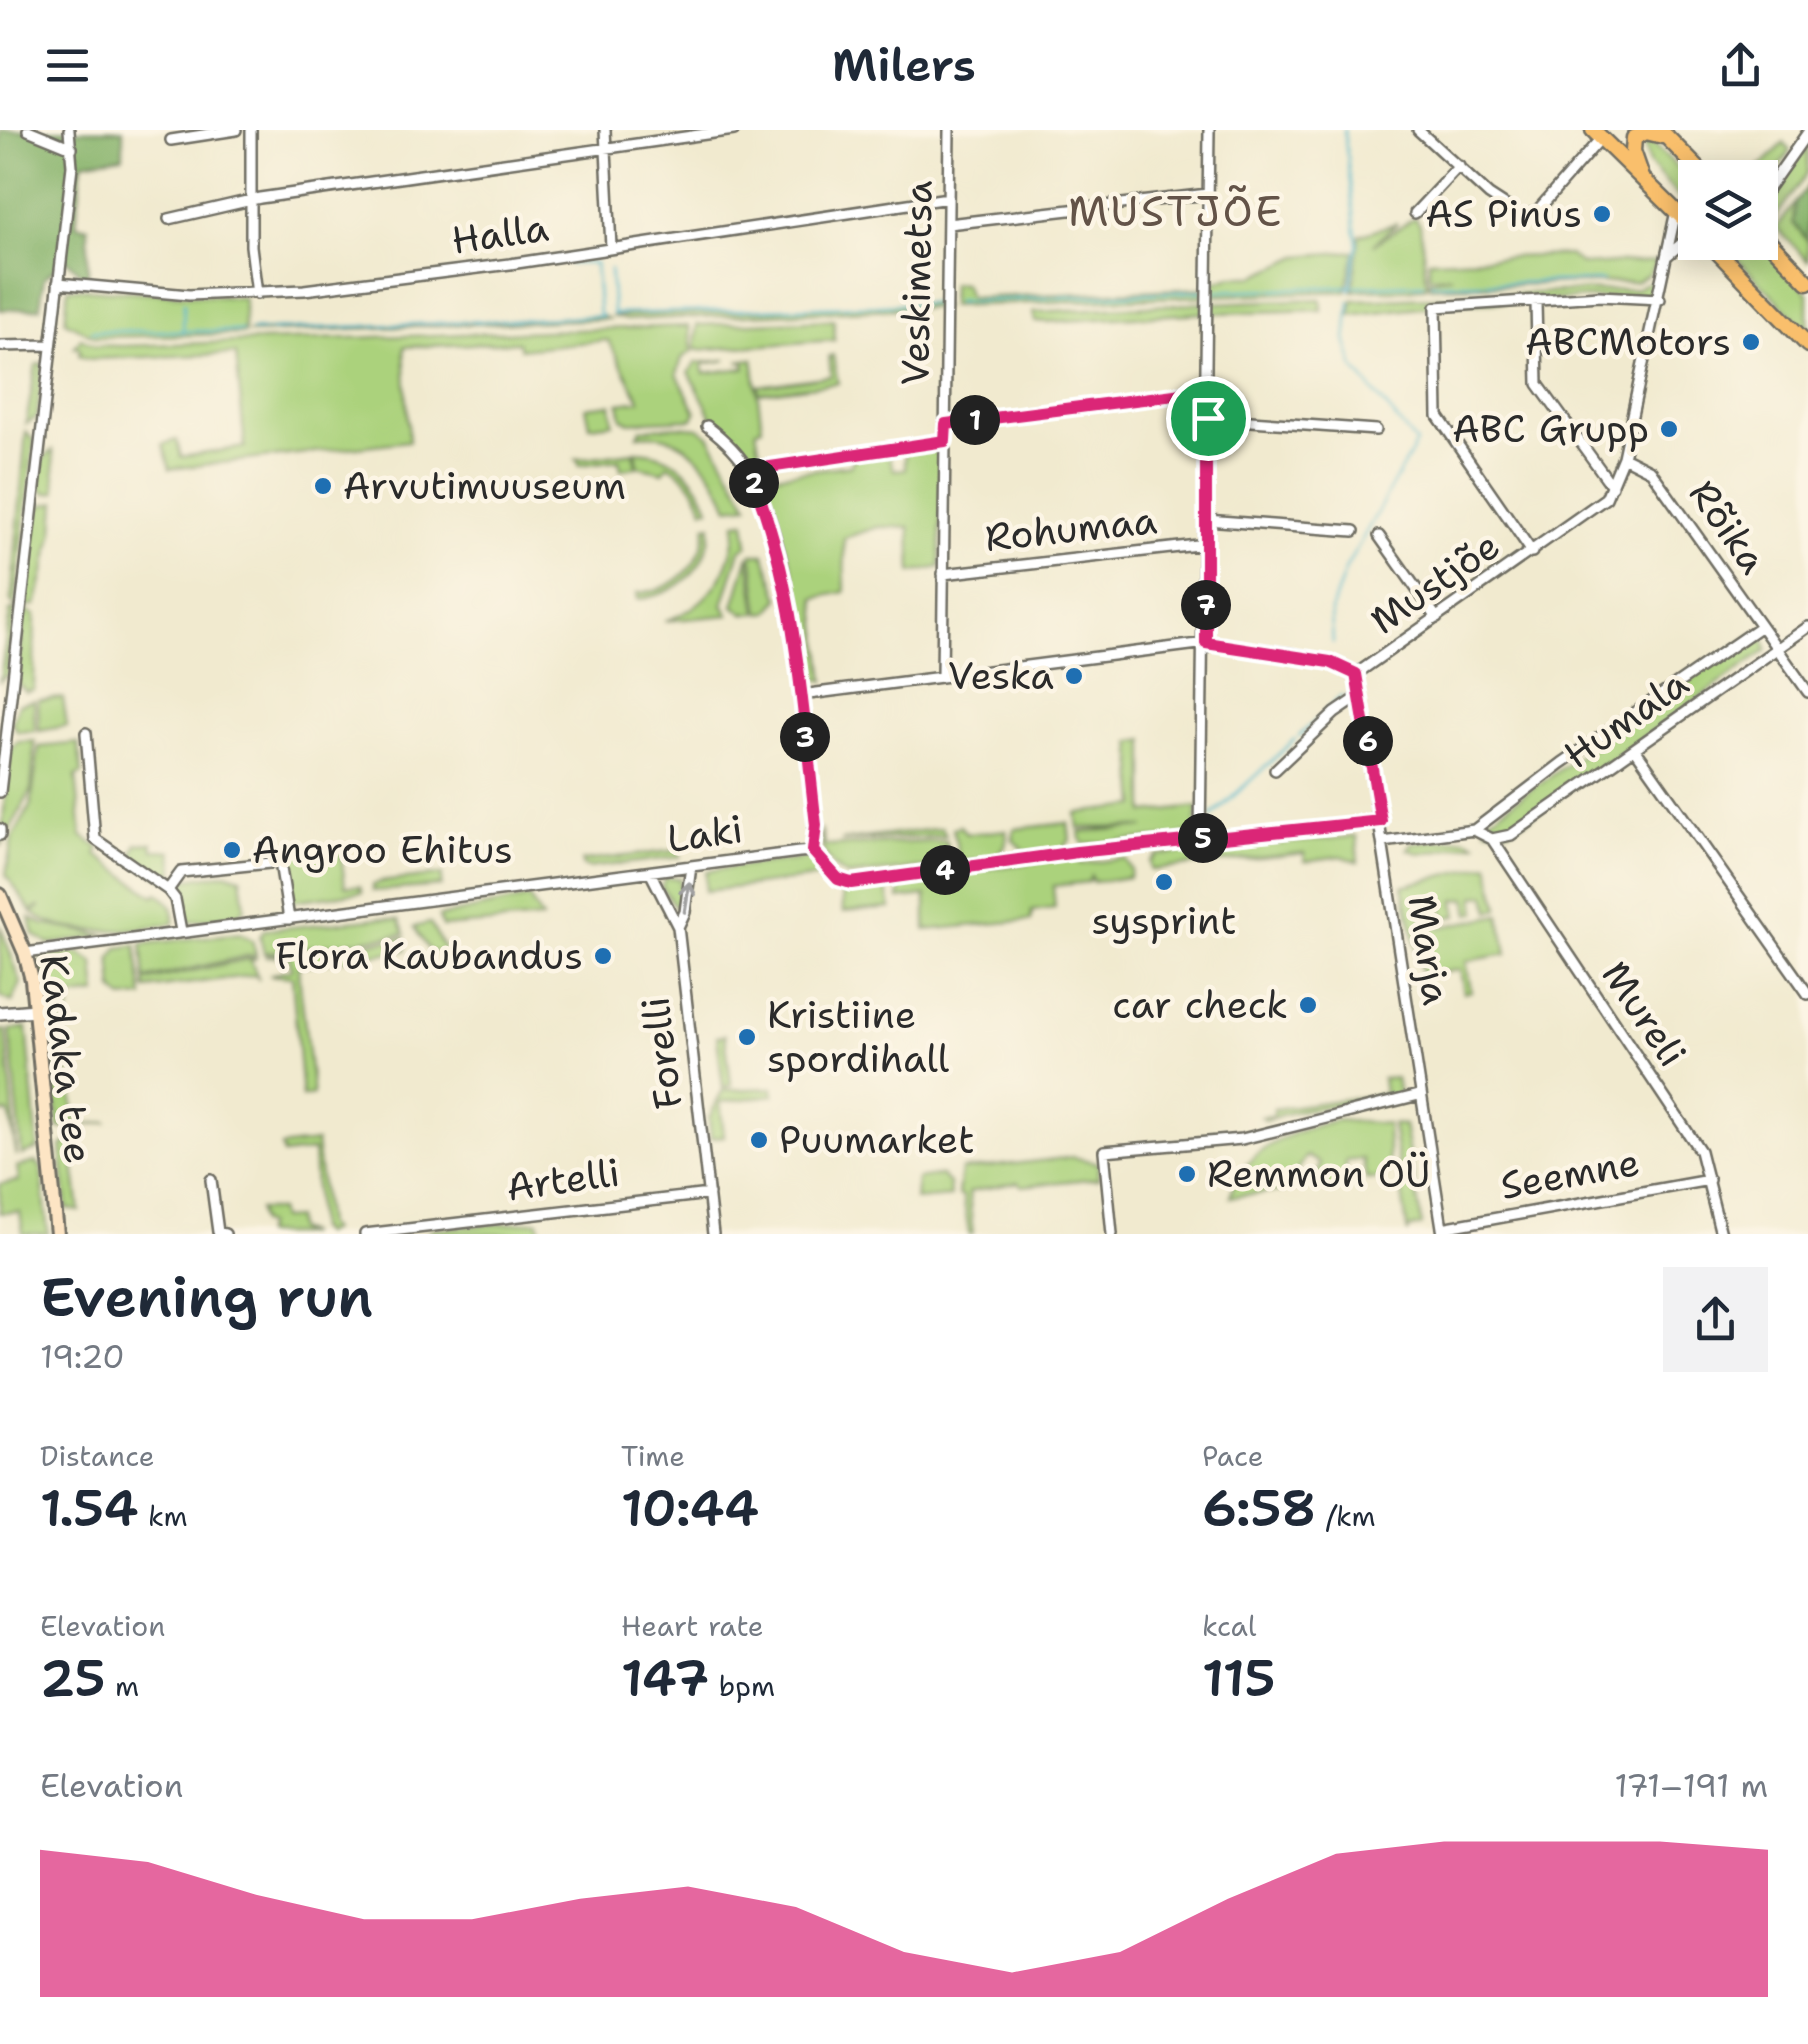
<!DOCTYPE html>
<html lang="en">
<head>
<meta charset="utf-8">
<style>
	:root { --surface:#fff; --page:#f2f2f3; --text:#1f2937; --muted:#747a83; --accent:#db2777 }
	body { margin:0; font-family:"Shantell Sans",sans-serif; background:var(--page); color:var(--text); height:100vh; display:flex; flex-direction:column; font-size:38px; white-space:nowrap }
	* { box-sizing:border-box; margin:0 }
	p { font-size:32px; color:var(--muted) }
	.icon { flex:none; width:55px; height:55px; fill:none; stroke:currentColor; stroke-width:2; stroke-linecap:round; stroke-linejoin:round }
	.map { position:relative; height:1104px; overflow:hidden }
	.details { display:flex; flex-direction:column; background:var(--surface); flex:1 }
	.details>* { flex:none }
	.buttons { position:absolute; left:1678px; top:30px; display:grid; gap:20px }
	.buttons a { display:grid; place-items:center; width:100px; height:100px; border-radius:0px; background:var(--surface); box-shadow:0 5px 25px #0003; font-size:50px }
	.pin { position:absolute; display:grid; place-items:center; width:85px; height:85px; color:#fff; margin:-42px; border:5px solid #fff; border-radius:50%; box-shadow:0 2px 10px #0007 }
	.km { position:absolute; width:50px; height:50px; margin:-25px; border-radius:50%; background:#222; color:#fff; font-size:28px; line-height:50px; text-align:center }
	.round { display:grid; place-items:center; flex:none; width:105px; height:105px; border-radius:0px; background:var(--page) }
	.head { display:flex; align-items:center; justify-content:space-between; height:170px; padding:0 40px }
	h1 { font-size:55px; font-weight:600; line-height:75px }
	.metrics { display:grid; grid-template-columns:repeat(3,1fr); gap:15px; height:170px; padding:10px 40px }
	.metrics div { display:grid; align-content:center }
	.metrics b { font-size:50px; font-weight:600 }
	.metrics small { font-size:28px; font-weight:400 }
	.metrics p { font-size:28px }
	.chart { height:280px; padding:20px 40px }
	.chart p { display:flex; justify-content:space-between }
	.chart svg { width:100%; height:180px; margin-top:10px; fill:var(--accent); opacity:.7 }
	header { display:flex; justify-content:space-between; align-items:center; height:130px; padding:0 40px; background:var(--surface); font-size:45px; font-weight:600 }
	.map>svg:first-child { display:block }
</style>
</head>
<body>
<header><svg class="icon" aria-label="menu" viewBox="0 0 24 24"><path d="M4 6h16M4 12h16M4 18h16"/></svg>Milers<svg class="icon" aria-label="share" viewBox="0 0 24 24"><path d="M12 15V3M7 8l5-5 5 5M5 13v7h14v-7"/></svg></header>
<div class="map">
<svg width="1808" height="1104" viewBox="0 0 1808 1104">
	<rect width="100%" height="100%" fill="#fcf5e5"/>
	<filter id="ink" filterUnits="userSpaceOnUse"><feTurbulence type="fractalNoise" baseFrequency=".01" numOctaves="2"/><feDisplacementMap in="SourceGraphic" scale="20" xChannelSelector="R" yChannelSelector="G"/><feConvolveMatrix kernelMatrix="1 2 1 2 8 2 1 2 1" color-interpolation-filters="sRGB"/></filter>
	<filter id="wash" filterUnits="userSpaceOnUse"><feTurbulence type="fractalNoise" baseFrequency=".0048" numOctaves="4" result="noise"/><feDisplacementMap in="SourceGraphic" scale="40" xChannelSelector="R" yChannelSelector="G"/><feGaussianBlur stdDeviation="2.25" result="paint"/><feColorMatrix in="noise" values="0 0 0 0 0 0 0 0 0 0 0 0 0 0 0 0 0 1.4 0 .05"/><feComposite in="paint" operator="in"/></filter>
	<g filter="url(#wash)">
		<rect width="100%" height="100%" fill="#f1eacf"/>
		<path fill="#abd27c" stroke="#6b7e54" stroke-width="2.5" d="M 1649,9 L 1695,55 L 1695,85 L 1649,34 L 1644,12 Z
			M 1784,13 L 1790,21 L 1771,49 L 1763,50 L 1755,42 Z
			M 1808,16 L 1808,42 L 1772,92 L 1761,79 Z
			M 1795,73 L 1793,93 L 1808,111 L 1808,131 L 1777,98 Z
			M 1415,87 L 1420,94 L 1427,156 C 1402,164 1375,157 1353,161 L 1359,105 L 1397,93 L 1373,115 Z
			M 1721,113 L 1759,113 L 1766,119 L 1808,163 L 1808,201 Z
			M 1355,121 L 1346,161 L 1210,166 L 1211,154 L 1233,146 L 1256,146 L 1299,126 Z
			M 1569,125 L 1581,135 L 1656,131 L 1649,144 L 1636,152 L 1430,157 L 1429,150 L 1452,146 L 1429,146 L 1429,130 Z
			M 1661,145 L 1657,163 L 1651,166 L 1436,174 L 1435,167 L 1636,159 Z
			M 951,153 L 964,154 L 969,168 L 1206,158 L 1205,166 L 950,176 Z
			M 68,158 L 244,168 L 244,204 L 96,207 L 65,191 Z
			M 1432,167 L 1429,176 L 1350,185 L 1353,170 Z
			M 1321,169 L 1322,180 L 1214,183 L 1211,173 Z
			M 940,173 L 943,177 L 626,190 L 611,186 Z
			M 1205,173 L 1204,183 L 1047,192 L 1035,191 L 1033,182 Z
			M 603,186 L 608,189 L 249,203 L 251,201 Z
			M 834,190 L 835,210 L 695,220 L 697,195 Z
			M 689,196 L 692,221 L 682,228 L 677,244 L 696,282 L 693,289 L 629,292 L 622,288 L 619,273 L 640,270 L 608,210 L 520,219 L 518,212 L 404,217 L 409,311 L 170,339 L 163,314 L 177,310 L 181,327 L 245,317 L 236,224 L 90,229 L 79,226 L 80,218 L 74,217 L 81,208 L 95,215 L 122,216 Z
			M 833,225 L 838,253 L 759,263 L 758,256 L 831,246 L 829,226 Z
			M 753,229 L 762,297 L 756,299 L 761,330 L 754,331 L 712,287 L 689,242 L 696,233 L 727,230 L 703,234 L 704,243 L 745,238 L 745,231 L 738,231 Z
			M 43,233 L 37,287 L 26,294 L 36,235 Z
			M 611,274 L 613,293 L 590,296 L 586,277 Z
			M 677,296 L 699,298 L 709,305 L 749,375 L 729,377 C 713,338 685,300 638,305 L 641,299 Z
			M 26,302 L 34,311 L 15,476 L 11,472 Z
			M 53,320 L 56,362 L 45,363 L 39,357 L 42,330 Z
			M 931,320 L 941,326 L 940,437 L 912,443 L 910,397 L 878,397 L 844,408 L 845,462 L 815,468 L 825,551 L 818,549 L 791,433 L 759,341 L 769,340 L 775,345 L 851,335 L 853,328 L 888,324 L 894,340 L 905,339 L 905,322 Z
			M 636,321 C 673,322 697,345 709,378 L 704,379 C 696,359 687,345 668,335 L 663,342 L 638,336 Z
			M 634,322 L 636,337 L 621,339 L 619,330 L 580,335 L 576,329 Z
			M 56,372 L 54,401 L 36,476 L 25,476 L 36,384 L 42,375 Z
			M 745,391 L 748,415 L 740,420 L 723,475 L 729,485 L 664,491 C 710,477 734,439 736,392 Z
			M 711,395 C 709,438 679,464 638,469 L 637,463 C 676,461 703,434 706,396 Z
			M 752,424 L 764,424 L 780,468 L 769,482 L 760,483 Z
			M 749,425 L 757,483 L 745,484 L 734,476 Z
			M 15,479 L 8,544 L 0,551 L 10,481 Z
			M 25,480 L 35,485 L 34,560 L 26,562 L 17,553 Z
			M 1753,505 L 1764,509 L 1767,520 L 1527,690 L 1508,700 L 1486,698 L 1486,691 Z
			M 63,568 L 67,596 L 39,601 L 38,570 Z
			M 34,570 L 35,601 L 18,602 L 12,593 L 19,574 Z
			M 1145,610 L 1145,683 L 1198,677 L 1195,700 L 1177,707 L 1083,714 L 1079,702 L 1145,697 L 1078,698 L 1076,683 L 1137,676 L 1132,612 Z
			M 35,611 L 31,661 L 1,717 L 9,621 L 18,612 Z
			M 78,613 L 82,644 L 76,646 L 82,706 L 99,718 L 97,725 L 154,766 L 158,763 C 170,771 175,778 174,793 C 135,801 65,808 32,783 L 41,776 L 31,781 L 6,745 L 12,709 L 31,675 L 39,617 Z
			M 1068,693 L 1070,710 L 1063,719 L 1027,722 L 1013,710 L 1014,699 Z
			M 960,696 L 967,704 L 1006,700 C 1012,729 982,730 960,732 L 953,699 Z
			M 942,698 L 946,706 L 841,711 Z
			M 821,699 L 825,716 L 946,711 L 948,728 L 942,736 L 847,746 C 829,736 818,719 821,699 Z
			M 1357,706 L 1358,732 L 1341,726 L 1305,731 L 1304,723 L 1151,740 L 1150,732 L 1157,725 Z
			M 1466,708 L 1476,713 L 1420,724 L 1408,719 L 1412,713 Z
			M 152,713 L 153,720 L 172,721 L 174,741 L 166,750 L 131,731 L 137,714 Z
			M 340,717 L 345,756 L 360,756 L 362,762 L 292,771 L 287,722 Z
			M 679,720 L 680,727 L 587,738 L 582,735 L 582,731 Z
			M 1072,727 L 1081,734 L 1124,728 L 1131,740 L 1129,747 L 1093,752 L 1091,746 L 1088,752 L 1053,756 L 1055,778 L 1032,781 L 1031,790 L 926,800 L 926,766 L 899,769 L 900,757 L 912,749 Z
			M 810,728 L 819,733 L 824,747 L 705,761 L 706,741 Z
			M 1489,734 L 1499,778 L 1490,781 L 1487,765 L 1475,766 L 1477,782 L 1470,784 L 1467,768 L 1455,770 L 1457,786 L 1445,788 L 1441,770 L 1417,774 L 1426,800 L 1500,785 L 1507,824 L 1466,831 L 1471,861 L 1464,863 L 1460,840 L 1422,845 L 1403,756 Z
			M 228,743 L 241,747 L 245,778 L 236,785 L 186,792 L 181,750 Z
			M 442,745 L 441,756 L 373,761 L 373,755 L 380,752 Z
			M 665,748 L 680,748 L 679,782 L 661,757 Z
			M 875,754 L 887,760 L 891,778 L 843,782 L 842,760 L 864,760 Z
			M 529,768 L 542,789 L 442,797 L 439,787 Z
			M 30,788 L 43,794 L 107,806 L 49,814 L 34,805 Z
			M 380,788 L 399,790 L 405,804 L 264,823 L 260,807 L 264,800 Z
			M 430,793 L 445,821 L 430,822 L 414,797 Z
			M 0,795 L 21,853 L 12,872 L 0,866 Z
			M 240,803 L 252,810 L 256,824 L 145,849 L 142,814 Z
			M 405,808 L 406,820 L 298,836 L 313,965 L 302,967 L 292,847 L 269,845 L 291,839 L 289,826 L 265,826 Z
			M 136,815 L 143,867 L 123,869 L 114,860 L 111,828 L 118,818 Z
			M 79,823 L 94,833 L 97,864 L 69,868 L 70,881 L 59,892 L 65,893 L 68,947 L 52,945 L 47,895 L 56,893 L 47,893 L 41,839 L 44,828 Z
			M 257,827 L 251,831 L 259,850 L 256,845 L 146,859 L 145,851 Z
			M 27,898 L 38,1019 L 22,1025 L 10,900 Z
			M 6,900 L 17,1027 L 9,983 L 0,983 L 0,901 Z
			M 725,905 L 731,955 L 723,957 L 717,906 Z
			M 1396,948 L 1399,965 C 1354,980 1308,972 1265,991 L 1261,987 L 1272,986 L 1274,979 L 1384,964 L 1382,949 Z
			M 53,950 L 77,950 L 72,956 L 76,996 L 108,992 L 59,998 Z
			M 773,958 L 774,965 L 720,972 L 724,1006 L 711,1008 L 709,988 L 723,960 Z
			M 1336,990 L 1387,994 L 1389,1039 L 1383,1049 L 1366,1049 L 1363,1029 L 1346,1031 L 1346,1055 L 1324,1059 L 1316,1049 L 1320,1033 L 1307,1026 L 1297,1041 L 1308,1058 L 1230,1067 C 1241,1019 1293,1001 1336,990 Z
			M 1392,994 L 1404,995 L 1422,1095 L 1408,1099 L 1408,1104 Z
			M 71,1010 L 80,1081 L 67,1079 L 61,1017 Z
			M 316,1012 L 326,1095 L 330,1100 L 322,1104 L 317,1099 L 313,1021 L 283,1025 L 281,1017 Z
			M 1073,1027 L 1098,1033 L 1098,1048 L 1022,1056 L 1018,1052 L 969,1062 L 973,1104 L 969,1104 L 963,1067 L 958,1065 L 961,1040 Z
			M 36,1032 L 41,1037 L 48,1104 L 23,1104 L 20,1082 L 0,1083 L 0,1054 L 19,1051 L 17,1037 Z
			M 941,1045 L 949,1053 L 950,1067 L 915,1070 L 917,1049 Z
			M 258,1080 L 278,1080 L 280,1089 L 295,1088 L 296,1100 L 308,1104 L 263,1104 L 266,1095 L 260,1093 Z
			M 539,1091 L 541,1104 L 426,1104 L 433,1099 Z"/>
		<path fill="#88b46c" stroke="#5a704c" stroke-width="2.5" d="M 0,0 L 123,0 L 123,26 L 83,32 L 76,94 L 88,97 L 88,151 L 66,129 L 44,148 L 40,178 L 0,180 Z
			M 1808,56 L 1808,111 L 1793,93 L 1795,73 Z"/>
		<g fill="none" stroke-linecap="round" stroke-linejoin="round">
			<path stroke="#4bb5c9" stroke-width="2.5" d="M 1344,0 L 1357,114 L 1350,160
				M 569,134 L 595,133 L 599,184
				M 610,139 L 613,182
				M 1431,154 L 1603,151
				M 1214,161 L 1423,154
				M 955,172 L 1203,161
				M 612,184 L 940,173
				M 92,201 L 242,201
				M 251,201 L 603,186
				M 183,202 L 184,173
				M 1333,513 L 1331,481 L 1346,438 L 1416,313 L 1355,239 L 1346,210 L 1350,171
				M 1325,582 L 1343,565
				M 1299,606 L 1319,588
				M 1212,686 L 1295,609"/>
		</g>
	</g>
	<g filter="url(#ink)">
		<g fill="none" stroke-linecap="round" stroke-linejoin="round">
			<defs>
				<path id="minor" d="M 28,0 L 72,18
					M 251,0 L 251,116 L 257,164
					M 605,0 L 611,117
					M 1418,0 L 1489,65 L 1523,87 L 1537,81 L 1601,8
					M 171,10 L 236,0
					M 1760,70 L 1808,2
					M 1415,83 L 1459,36
					M 169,89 L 260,68 L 734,0
					M 948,94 L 1208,64
					M 1668,125 L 1681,114 L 1695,110
					M 58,153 L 189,165 L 304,160 L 510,134 L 948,68
					M 1536,173 L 1538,254 L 1612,356
					M 0,216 L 50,215
					M 1208,288 L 1376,300
					M 946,294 L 1206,261
					M 707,296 C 724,309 739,323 749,341 C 790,416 795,515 804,598 C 809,639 817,680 813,721
					M 1623,327 L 1651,341 L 1808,562
					M 749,340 L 945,311
					M 1206,390 L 1354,401
					M 1379,406 L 1437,488
					M 1532,422 L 1438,286 L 1436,177 L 1599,166 L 1660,169
					M 943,444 L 1206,414
					M 1356,544 L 1606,368 L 1623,327 L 1676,81
					M 1356,544 L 1443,1104
					M 942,546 L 949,0
					M 801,565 L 1206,513 L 1292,524 L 1330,532 L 1356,544
					M 86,603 L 95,709 L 168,760 L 175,769 L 181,801
					M 1635,619 L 1808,864
					M 1275,640 L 1335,583 L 1360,566
					M 0,662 L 72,36 L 69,0
					M 0,699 L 0,705
					M 1474,700 L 1562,633 L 1761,496
					M 1200,709 L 1209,0
					M 1492,709 L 1700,1021 L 1721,1104
					M 1383,712 L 1474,700 L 1492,709 L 1511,705 L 1808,497
					M 650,742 L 678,797 L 713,1104
					M 168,760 L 181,742 L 280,732 L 289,789
					M 678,797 L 685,782 L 691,736
					M 25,823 L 799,722 L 813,721 L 839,749 L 851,753 L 1077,722 L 1381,691
					M 211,1050 L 218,1102 L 225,1104
					M 1442,1098 L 1709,1050
					M 365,1104 L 709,1064
					M 1112,1104 L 1104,1021 L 1242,1009 L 1419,965"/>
				<path id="tertiary" d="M 0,883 L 35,880"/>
				<path id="secondary" d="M 0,765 L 25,823 L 32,850 L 57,1104"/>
				<path id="primary" d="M 1593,0 L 1695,100
					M 1661,1 L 1707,48
					M 1641,44 L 1633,21 L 1634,8 L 1646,2 L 1667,7
					M 1760,102 L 1808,152
					M 1708,112 L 1808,215"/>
			</defs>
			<use href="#minor" stroke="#706e64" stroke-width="14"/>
			<use href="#tertiary" stroke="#706e64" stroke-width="16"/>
			<use href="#secondary" stroke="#706e64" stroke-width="18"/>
			<use href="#primary" stroke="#706e64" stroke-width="19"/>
			<use href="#minor" stroke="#fff" stroke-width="9"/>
			<use href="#tertiary" stroke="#fff" stroke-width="11"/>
			<use href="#secondary" stroke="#fde5c4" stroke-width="12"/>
			<use href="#primary" stroke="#f9bf6c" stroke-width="14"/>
		</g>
		<defs><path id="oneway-shaft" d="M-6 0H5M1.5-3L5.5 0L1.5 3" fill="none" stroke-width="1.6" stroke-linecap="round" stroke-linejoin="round" transform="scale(2.5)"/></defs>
		<use stroke="#a0a0a0" href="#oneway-shaft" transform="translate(687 767) rotate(-81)"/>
	</g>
	<g fill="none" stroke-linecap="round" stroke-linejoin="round" filter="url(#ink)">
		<defs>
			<path id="route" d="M 1206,261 L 1206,513 L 1330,532 L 1356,544 L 1381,691 L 1077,722 L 851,753 L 838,749 L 813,721 L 816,695 C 802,576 796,451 749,340 L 945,311 L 946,294 Z"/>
		</defs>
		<use href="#route" stroke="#fff" stroke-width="20"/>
		<use href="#route" stroke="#db2777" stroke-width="12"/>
	</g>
	<g fill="#1f6fb2" stroke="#fcf5e5" stroke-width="4">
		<circle cx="1602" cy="84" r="10"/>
		<circle cx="1751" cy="212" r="10"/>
		<circle cx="1669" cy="299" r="10"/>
		<circle cx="323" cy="356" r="10"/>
		<circle cx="1074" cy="546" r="10"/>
		<circle cx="232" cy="720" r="10"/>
		<circle cx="1164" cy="752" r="10"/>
		<circle cx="603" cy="826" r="10"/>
		<circle cx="1308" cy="875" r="10"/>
		<circle cx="747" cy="907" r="10"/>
		<circle cx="759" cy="1010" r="10"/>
		<circle cx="1187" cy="1044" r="10"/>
	</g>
	<g text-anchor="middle" stroke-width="9" stroke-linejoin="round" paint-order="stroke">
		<g font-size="38" fill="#2b2b2b" stroke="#fcf5e5" text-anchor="end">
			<text x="1582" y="97">AS Pinus</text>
			<text x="1731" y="225">ABCMotors</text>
			<text x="1649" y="312">ABC Grupp</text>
			<text x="343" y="369" text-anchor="start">Arvutimuuseum</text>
			<text x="1054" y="559">Veska</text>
			<text x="252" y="733" text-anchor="start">Angroo Ehitus</text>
			<text x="1164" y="804" text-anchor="middle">sysprint</text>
			<text x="583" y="839">Flora Kaubandus</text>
			<text x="1288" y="888">car check</text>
			<text x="767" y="898" text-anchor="start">Kristiine<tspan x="767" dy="44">spordihall</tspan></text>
			<text x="779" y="1023" text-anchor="start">Puumarket</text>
			<text x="1207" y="1057" text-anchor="start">Remmon OÜ</text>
		</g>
		<g font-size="38" fill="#2b2b2b" stroke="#fcf5e5">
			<text transform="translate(500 104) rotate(-8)" y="13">Halla</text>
			<text transform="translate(917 153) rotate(-89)" y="13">Veskimetsa</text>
			<text transform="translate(1728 397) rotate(55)" y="13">Rõika</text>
			<text transform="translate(1071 399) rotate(-6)" y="13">Rohumaa</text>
			<text transform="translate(1435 453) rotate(-35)" y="13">Mustjõe</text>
			<text transform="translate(1626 589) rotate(-35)" y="13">Humala</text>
			<text transform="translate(705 704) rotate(-8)" y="13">Laki</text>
			<text transform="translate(1429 820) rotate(82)" y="13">Marja</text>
			<text transform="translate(1644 884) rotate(56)" y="13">Mureli</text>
			<text transform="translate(662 923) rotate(-97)" y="13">Forelli</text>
			<text transform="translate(66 929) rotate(83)" y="13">Kadaka tee</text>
			<text transform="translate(1570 1044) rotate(-10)" y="13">Seemne</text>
			<text transform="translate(563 1050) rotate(-8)" y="13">Artelli</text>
		</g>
		<g font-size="42" letter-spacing="2.5" fill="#635348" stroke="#fcf5e5">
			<text x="1176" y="96">MUSTJÕE</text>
		</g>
	</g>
</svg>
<div class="buttons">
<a><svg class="icon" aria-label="layers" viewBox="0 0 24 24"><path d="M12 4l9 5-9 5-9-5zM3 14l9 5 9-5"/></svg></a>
</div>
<div class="pin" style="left:1208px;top:288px;background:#1e9e55"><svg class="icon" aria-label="arrive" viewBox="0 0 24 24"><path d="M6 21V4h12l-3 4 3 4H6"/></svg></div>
<b class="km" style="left:975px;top:290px">1</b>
<b class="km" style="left:754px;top:353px">2</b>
<b class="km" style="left:805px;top:607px">3</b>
<b class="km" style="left:945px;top:740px">4</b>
<b class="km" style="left:1203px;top:708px">5</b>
<b class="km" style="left:1368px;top:611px">6</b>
<b class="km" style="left:1206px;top:475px">7</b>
</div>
<section class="details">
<div class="head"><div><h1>Evening run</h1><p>19:20</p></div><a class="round"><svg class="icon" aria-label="share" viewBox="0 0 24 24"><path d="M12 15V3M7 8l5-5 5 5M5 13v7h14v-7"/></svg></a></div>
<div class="metrics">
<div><p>Distance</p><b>1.54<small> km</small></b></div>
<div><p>Time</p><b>10:44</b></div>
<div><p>Pace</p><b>6:58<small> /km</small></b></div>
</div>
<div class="metrics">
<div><p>Elevation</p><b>25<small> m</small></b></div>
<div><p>Heart rate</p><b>147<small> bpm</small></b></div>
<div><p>kcal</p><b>115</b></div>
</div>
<div class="chart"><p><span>Elevation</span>171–191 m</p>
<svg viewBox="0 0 160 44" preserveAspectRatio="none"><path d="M0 44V8L10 11L20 19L30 25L40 25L50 20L60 17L70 22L80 33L90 38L100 33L110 20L120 9L130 6L140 6L150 6L160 8V44z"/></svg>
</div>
</section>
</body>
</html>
